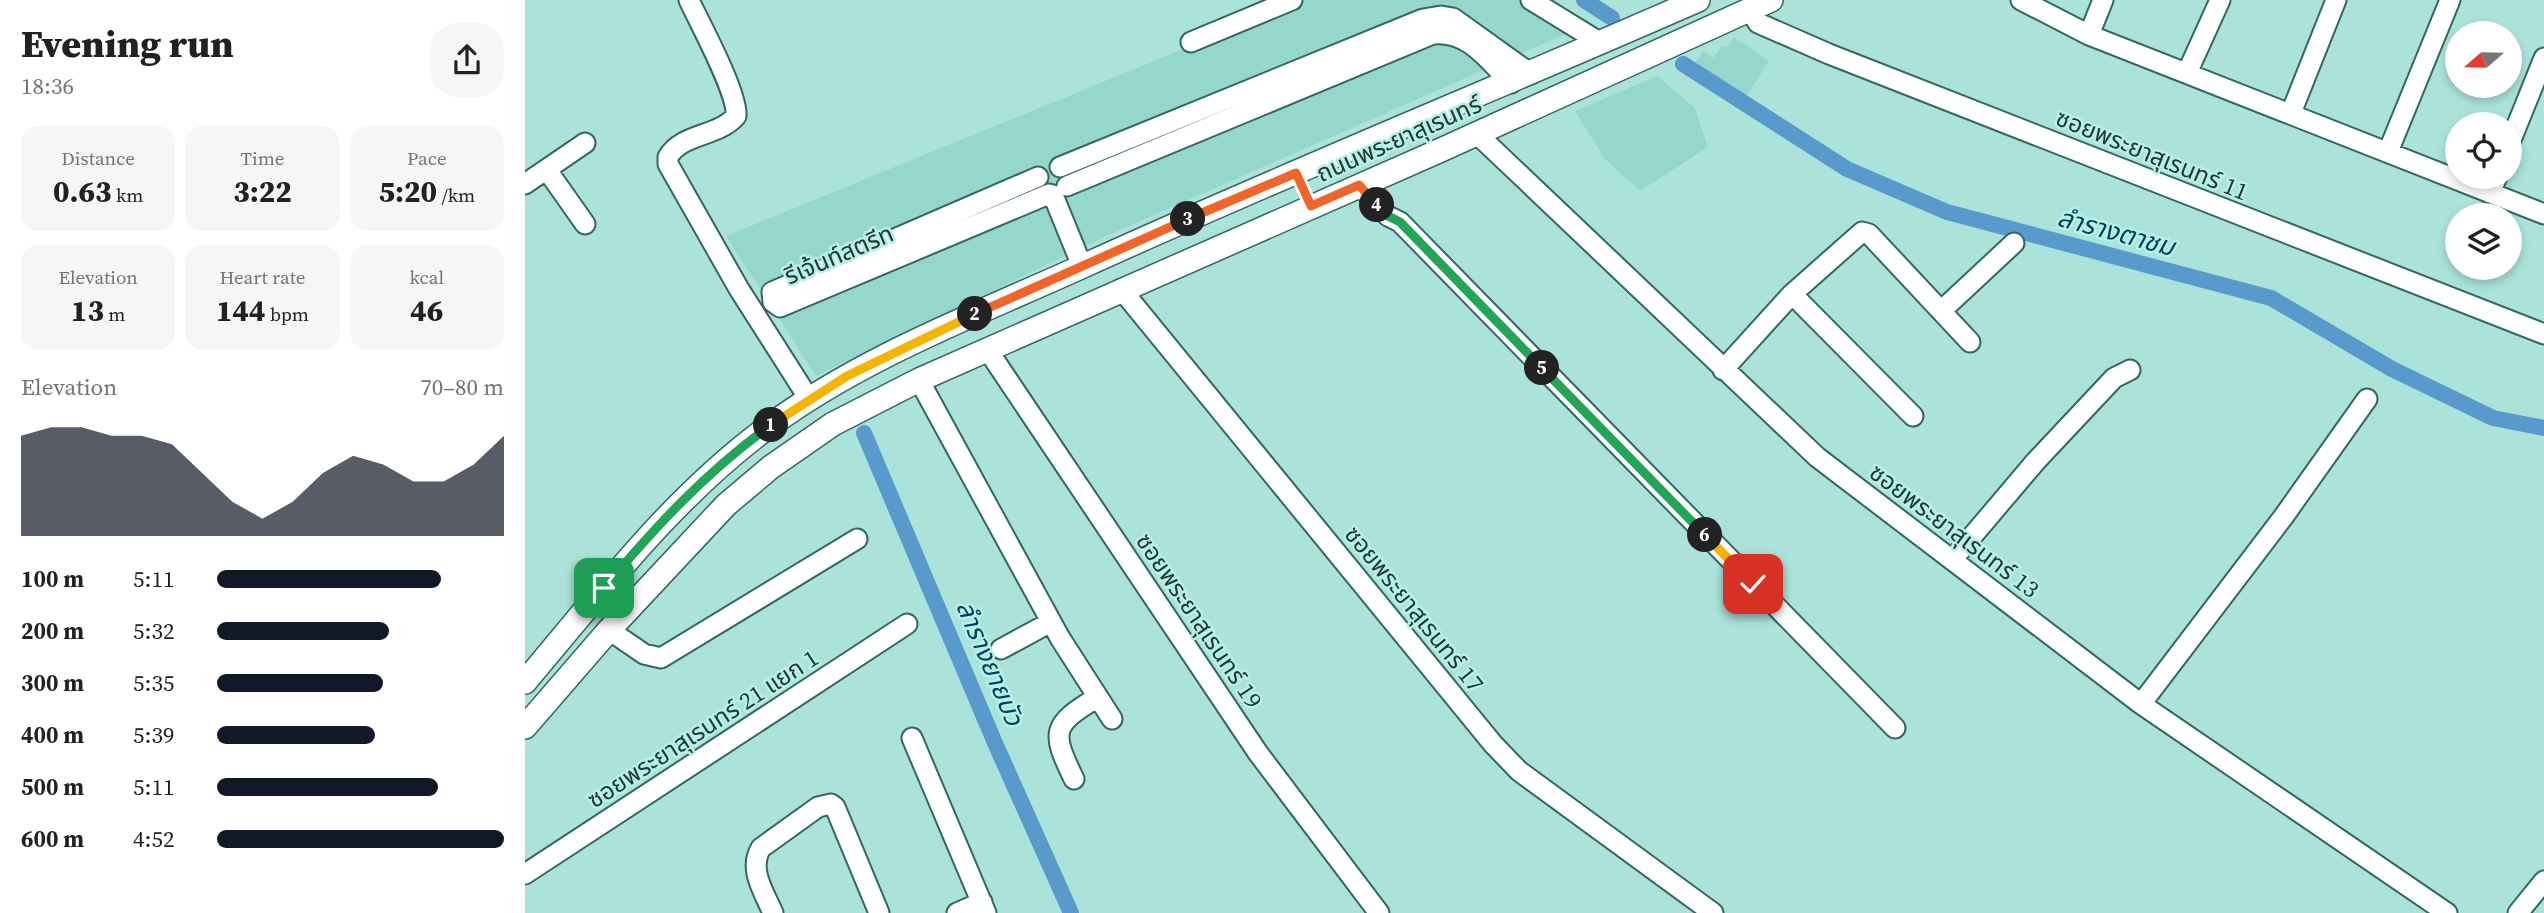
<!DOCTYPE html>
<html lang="en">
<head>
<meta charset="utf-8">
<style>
	:root { --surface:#fff; --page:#f6f6f6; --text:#202124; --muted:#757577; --accent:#111827 }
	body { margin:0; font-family:"Source Serif 4","Noto Sans Thai",serif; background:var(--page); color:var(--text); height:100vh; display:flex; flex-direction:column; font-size:26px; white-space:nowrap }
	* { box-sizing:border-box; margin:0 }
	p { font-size:23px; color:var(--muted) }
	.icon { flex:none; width:38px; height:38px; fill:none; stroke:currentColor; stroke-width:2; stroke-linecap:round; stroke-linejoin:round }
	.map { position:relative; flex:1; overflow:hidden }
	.details { display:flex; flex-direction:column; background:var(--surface); width:525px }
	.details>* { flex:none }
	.needle { width:46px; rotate:250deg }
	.tools { position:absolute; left:1920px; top:21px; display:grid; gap:14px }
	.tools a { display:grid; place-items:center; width:77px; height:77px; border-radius:50%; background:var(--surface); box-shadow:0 4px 10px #0003; font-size:35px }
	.pin { position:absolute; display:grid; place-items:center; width:60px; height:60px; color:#fff; margin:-30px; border-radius:14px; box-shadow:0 4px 10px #0006 }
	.km { position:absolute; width:35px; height:35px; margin:-18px; border-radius:50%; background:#222; color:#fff; font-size:19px; line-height:35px; text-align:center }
	.round { display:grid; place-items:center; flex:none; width:74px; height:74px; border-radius:28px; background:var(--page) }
	.head { display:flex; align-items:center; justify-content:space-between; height:119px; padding:0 21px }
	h1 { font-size:38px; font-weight:800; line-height:52px }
	.metrics { display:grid; grid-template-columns:repeat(3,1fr); gap:10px; height:119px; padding:7px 21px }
	.metrics div { display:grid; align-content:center; border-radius:18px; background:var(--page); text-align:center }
	.metrics b { font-size:30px; font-weight:800 }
	.metrics small { font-size:19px; font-weight:400 }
	.metrics p { font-size:19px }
	.chart { height:196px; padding:14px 21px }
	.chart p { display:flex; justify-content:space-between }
	.chart svg { width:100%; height:126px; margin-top:7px; fill:var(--accent); opacity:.7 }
	ul { padding:0 21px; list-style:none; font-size:23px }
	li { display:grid; grid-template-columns:112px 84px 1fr; align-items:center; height:52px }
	li i { height:18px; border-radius:9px; background:var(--accent) }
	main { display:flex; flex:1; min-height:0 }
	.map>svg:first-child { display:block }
</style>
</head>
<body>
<main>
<section class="details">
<div class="head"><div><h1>Evening run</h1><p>18:36</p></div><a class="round"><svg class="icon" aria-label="share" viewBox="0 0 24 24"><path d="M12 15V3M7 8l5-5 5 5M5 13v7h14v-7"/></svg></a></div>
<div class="metrics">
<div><p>Distance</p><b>0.63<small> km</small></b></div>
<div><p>Time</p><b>3:22</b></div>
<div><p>Pace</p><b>5:20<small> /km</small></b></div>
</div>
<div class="metrics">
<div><p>Elevation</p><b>13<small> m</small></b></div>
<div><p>Heart rate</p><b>144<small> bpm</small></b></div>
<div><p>kcal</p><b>46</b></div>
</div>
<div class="chart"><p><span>Elevation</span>70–80 m</p>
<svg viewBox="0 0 160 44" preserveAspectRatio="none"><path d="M0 44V9L10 6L20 6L30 9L40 9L50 12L60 22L70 32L80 38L90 32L100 22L110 16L120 19L130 25L140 25L150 19L160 9V44z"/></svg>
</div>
<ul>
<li><b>100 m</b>5:11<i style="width:78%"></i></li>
<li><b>200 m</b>5:32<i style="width:60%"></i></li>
<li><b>300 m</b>5:35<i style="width:58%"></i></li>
<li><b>400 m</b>5:39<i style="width:55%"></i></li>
<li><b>500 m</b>5:11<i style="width:77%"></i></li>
<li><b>600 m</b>4:52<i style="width:100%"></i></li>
</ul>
</section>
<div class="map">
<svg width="2019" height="913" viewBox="0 0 2019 913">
	<rect width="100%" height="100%" fill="#abe3da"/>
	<path fill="#96d7cd" d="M 778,0 L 999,0 L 1047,31 L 588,233 L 291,376 L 201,236 Z
		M 1209,37 L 1244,61 L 1221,97 L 1170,62 L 1178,51 L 1188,58 L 1197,45 L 1202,47 Z
		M 1132,76 L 1170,108 L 1183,147 L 1115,191 L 1080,159 L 1050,111 Z"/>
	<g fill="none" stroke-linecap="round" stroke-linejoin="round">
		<path stroke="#599acd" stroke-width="16" d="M 1059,0 L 1087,18
			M 1158,64 L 1322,169 L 1422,212 L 1746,298 L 1867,369 L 1968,418 L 2019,428
			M 339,433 L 470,743 L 546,913"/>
		<defs>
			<path id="minor" d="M 164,0 C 175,24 213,93 211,116 C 193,137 157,133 143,157 L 143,164 L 214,289 L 284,399
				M 1006,0 L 1076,43
				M 1496,0 L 1564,35 L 2019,214
				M 1225,10 L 1233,23 L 1304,54 L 2019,334
				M 1564,35 L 1578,0
				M 666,42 L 767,0
				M 1662,73 L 1695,0
				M 1766,113 L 1811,0
				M 951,133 L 1292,457 L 1616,704 L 1922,913
				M 1984,145 L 2019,58
				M 1863,152 L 1925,0
				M 535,167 L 898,19 L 916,16 L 928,18 L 1006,74
				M 22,170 L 60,224
				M 513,177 L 247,292 L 248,302 L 255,307 L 524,194
				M 0,184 L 60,143
				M 834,185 L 863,216 L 875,222 L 1370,728
				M 542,186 L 908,34 C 944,31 962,59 986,83
				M 1965,193 L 1972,177
				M 528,195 L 557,266
				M 596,289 L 968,744 L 994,771 L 1188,913
				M 1267,294 L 1388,416
				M 1416,311 L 1489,243
				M 462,349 L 733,753 L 854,913
				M 1198,370 L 1267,294 L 1337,232 L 1344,234 L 1445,342
				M 394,380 L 535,638 L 587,719
				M 1427,560 L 1511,461 L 1589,378 L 1605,370
				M 84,630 L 119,654 L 136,658 L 332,539
				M 476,649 L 526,622
				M 1616,704 L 1759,516 L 1842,399
				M 387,738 L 461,913
				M 549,779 C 526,732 526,725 573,697
				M 0,874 L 382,624
				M 248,913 C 239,892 223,869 236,848 L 293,807 L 306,804 L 310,807 L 354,913
				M 432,913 L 457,902
				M 1993,913 L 2019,881"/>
			<path id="tertiary" d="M 0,682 C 77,591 147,498 243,427 C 338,357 450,315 556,267 C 760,174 968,90 1173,0
				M 0,727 L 84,630 L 201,505 L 246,467 L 308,424 L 394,380 L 916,150 L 1246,0"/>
		</defs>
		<use href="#minor" stroke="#326861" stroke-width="23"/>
		<use href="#tertiary" stroke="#326861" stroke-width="26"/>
		<use href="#minor" stroke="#fff" stroke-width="19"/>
		<use href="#tertiary" stroke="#fff" stroke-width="23"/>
	</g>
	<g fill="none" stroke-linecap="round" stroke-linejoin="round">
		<defs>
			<path id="split-1" d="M 79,588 C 130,527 181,472 246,425"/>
			<path id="split-2" d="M 246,425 L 322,376 L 450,314"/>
			<path id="split-3" d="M 450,314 L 663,219"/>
			<path id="split-4" d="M 663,219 L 771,173 L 786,206 L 834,185 L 852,205"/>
			<path id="split-5" d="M 852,205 L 863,216 L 875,222 L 1017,368"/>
			<path id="split-6" d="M 1017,368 L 1180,535"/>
			<path id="split-7" d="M 1180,535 L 1228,584"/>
		</defs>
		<use href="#split-1" stroke="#fff" stroke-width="14"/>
		<use href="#split-2" stroke="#fff" stroke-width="14"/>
		<use href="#split-3" stroke="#fff" stroke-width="14"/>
		<use href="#split-4" stroke="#fff" stroke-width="14"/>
		<use href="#split-5" stroke="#fff" stroke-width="14"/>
		<use href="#split-6" stroke="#fff" stroke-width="14"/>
		<use href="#split-7" stroke="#fff" stroke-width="14"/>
		<use href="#split-1" stroke="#22a559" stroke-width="9"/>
		<use href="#split-2" stroke="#f5b400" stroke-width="9"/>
		<use href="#split-3" stroke="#f0652b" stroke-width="9"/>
		<use href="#split-4" stroke="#f0652b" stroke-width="9"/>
		<use href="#split-5" stroke="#22a559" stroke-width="9"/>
		<use href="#split-6" stroke="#22a559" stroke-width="9"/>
		<use href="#split-7" stroke="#f5b400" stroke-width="9"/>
	</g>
	<g text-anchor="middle" stroke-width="5" stroke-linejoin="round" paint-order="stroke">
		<g font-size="24" fill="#213835" stroke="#b7f0e7">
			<text transform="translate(874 139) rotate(-24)" y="8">ถนนพระยาสุเรนทร์</text>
			<text transform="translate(1627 155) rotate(22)" y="8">ซอยพระยาสุเรนทร์ 11</text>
			<text transform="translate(314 255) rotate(-23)" y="8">รีเจ้นท์สตรีท</text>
			<text transform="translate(1429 531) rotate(37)" y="8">ซอยพระยาสุเรนทร์ 13</text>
			<text transform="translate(889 609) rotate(51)" y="8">ซอยพระยาสุเรนทร์ 17</text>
			<text transform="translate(674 621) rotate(56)" y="8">ซอยพระยาสุเรนทร์ 19</text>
			<text transform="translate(178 729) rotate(-33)" y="8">ซอยพระยาสุเรนทร์ 21 แยก 1</text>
		</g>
		<g font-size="26" font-style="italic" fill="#073c5e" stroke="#b7f0e7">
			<text transform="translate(1591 232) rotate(15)" y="9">ลำรางตาชม</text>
			<text transform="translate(465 663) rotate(67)" y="9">ลำรางยายบัว</text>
		</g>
	</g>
</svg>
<div class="tools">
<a><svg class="needle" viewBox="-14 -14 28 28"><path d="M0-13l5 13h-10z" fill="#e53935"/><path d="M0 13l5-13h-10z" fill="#757577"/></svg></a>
<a><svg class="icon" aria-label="locate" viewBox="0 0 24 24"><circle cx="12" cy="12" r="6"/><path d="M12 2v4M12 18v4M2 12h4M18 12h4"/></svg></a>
<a><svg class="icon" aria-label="layers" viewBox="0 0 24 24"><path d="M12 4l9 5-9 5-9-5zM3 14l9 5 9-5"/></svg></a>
</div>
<div class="pin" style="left:79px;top:588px;background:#1e9e55"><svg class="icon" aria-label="arrive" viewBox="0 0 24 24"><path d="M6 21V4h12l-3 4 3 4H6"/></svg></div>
<div class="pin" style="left:1228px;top:584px;background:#d93025"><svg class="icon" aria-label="check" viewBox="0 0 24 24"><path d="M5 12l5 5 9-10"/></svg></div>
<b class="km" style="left:246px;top:425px">1</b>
<b class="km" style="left:450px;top:314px">2</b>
<b class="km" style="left:663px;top:219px">3</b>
<b class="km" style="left:852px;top:205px">4</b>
<b class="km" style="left:1017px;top:368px">5</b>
<b class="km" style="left:1180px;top:535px">6</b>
</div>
</main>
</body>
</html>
